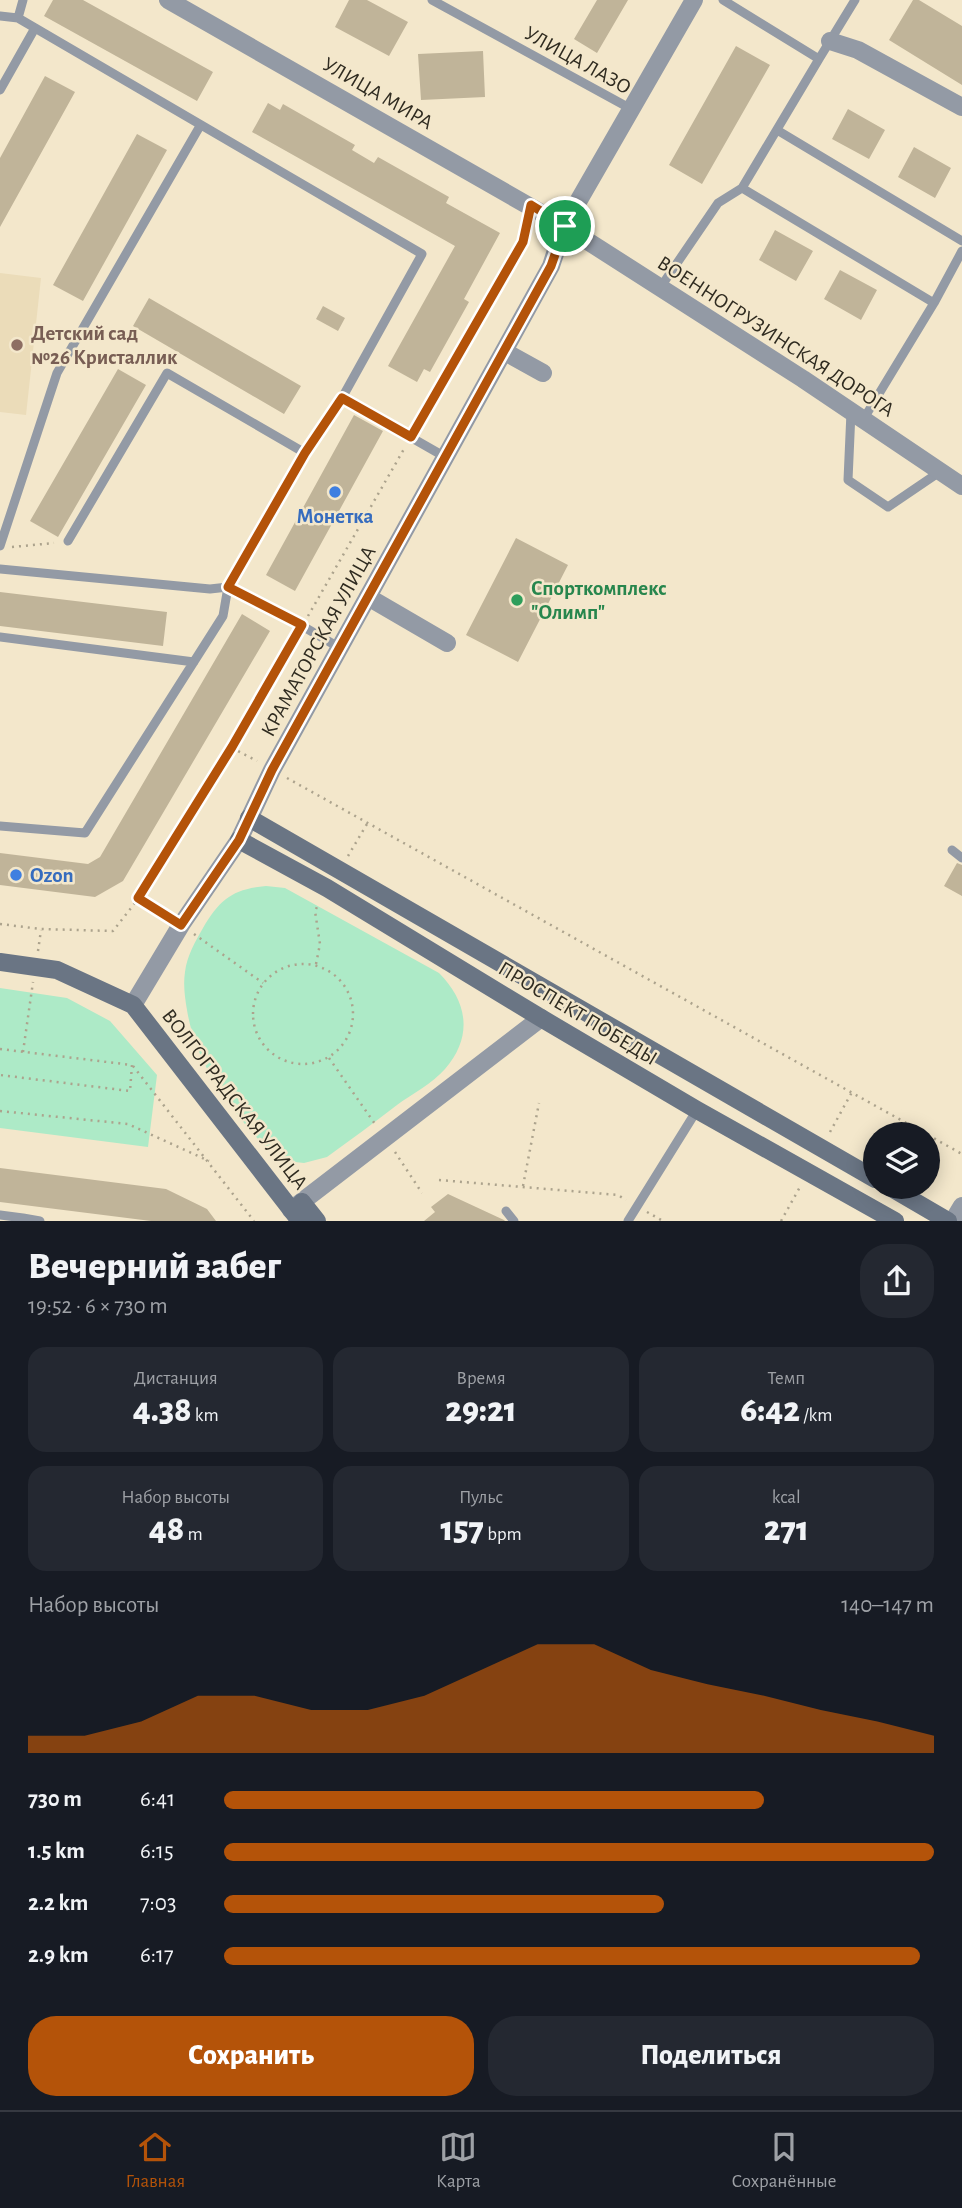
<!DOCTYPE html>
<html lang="ru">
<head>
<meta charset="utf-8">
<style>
	:root { --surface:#171b24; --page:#242831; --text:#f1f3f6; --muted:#9ea1a6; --line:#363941; --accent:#b45309 }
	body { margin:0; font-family:"Alegreya Sans",sans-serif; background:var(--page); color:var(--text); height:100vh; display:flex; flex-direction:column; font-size:26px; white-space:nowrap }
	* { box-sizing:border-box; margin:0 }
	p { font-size:23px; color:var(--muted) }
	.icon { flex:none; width:38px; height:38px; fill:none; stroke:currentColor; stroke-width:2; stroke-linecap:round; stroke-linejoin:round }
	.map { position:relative; height:1221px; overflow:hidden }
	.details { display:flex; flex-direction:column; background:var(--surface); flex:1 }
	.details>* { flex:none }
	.fabs { position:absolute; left:863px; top:1122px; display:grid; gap:14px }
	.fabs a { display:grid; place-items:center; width:77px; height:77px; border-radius:50%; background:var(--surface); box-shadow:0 4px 18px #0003; font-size:35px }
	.pin { position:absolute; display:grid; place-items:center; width:60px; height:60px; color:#fff; margin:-30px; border:4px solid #fff; border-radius:50%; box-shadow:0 2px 7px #0007 }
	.round { display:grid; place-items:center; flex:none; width:74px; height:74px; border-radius:28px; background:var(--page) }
	.head { display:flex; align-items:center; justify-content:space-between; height:119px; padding:0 28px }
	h1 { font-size:38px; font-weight:800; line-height:52px }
	.metrics { display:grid; grid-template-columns:repeat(3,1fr); gap:10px; height:119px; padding:7px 28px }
	.metrics div { display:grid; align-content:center; border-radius:18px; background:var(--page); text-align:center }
	.metrics b { font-size:35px; font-weight:800 }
	.metrics small { font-size:19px; font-weight:400 }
	.metrics p { font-size:19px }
	.chart { height:196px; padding:14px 28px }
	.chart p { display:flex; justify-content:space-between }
	.chart svg { width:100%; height:126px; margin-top:7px; fill:var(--accent); opacity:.7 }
	.primary-button { display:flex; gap:14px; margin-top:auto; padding:14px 28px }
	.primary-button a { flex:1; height:80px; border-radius:28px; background:var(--accent); color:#fff; font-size:28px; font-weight:800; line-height:80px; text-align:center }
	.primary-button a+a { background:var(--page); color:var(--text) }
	ul { padding:0 28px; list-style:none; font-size:23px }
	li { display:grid; grid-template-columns:112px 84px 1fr; align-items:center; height:52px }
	li i { height:18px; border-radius:9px; background:var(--accent) }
	.tabs { display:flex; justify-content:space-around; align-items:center; height:98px; border-top:2px solid var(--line); background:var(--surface); font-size:19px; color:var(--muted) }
	.tabs a { display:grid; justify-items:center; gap:4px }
	.tabs .on { color:var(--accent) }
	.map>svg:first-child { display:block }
</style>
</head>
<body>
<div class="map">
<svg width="962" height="1221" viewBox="0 0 962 1221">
	<rect width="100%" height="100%" fill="#f3e7cb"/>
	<path fill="#ebdcb9" d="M 0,273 L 41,278 L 26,415 L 0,412 Z"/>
	<path fill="#adeac7" d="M 266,886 L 285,888 L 439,973 C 468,1002 473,1037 445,1069 C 433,1083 412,1094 397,1105 C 374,1123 350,1140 327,1157 L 304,1163 L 277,1160 C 237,1117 197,1071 187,1010 C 185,998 183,985 185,972 C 187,956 195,942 203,928 C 220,899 233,889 266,886 Z
		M 0,988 L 67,998 L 110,1021 L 157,1075 L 148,1147 L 0,1128 Z"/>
	<path fill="#c0b499" d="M 53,0 L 83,0 L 213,72 L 197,101 L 44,16 Z
		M 349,0 L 367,0 L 408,22 L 389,56 L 335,27 Z
		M 597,0 L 628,0 L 597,53 L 574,39 Z
		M 913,0 L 919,0 L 962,26 L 962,85 L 889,40 Z
		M 736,46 L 770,65 L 702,184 L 669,165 Z
		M 483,51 L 485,97 L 421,100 L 418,54 Z
		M 45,76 L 75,92 L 0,227 L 0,158 Z
		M 268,103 L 280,110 L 283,104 L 355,145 L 352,150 L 374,163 L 378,157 L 449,197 L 446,203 L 500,233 L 464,299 L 469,302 L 430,372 L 424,369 L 417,382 L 388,366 L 455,246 L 252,132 Z
		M 848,109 L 885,130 L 869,159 L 832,139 Z
		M 137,134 L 167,150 L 83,301 L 53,285 Z
		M 914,147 L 951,168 L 935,198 L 898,177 Z
		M 775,230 L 813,251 L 796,281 L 759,260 Z
		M 840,270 L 877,290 L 861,320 L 824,299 Z
		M 149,298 L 301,386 L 284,414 L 133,326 Z
		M 323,306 L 345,318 L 338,331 L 316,319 Z
		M 118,369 L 146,385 L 58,537 L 30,521 Z
		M 354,415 L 383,431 L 295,591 L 266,575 Z
		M 516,538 L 568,565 L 518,662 L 466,635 Z
		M 0,592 L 167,612 L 163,646 L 0,626 Z
		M 242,614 L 270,631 L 123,881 L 95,897 L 0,885 L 0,853 L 88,864 L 100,857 Z
		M 957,863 L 962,865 L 962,896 L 944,886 Z
		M 0,1168 L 166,1189 L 207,1209 L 216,1221 L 151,1221 L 0,1202 Z
		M 448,1194 L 504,1220 L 505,1221 L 424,1221 L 435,1212 L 431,1207 Z"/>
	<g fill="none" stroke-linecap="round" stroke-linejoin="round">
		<path stroke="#aca38d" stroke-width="2.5" stroke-dasharray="2 5" stroke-linecap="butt" d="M 418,425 L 523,241 L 527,226
			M 12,547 L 54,543
			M 308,616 L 404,449
			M 232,748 L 257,761
			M 287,778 L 926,1134
			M 348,856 L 367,824
			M 138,899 L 168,917
			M 0,924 L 41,929 L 113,931 L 138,899 L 232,747 L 295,637
			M 194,934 L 263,983
			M 38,951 L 41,930
			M253 1014a50 50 0 1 1 100 0a50 50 0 1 1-100 0Z
			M 316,964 L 320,944 L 315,911 L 319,903
			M 0,1049 L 132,1065 L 130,1091 L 0,1075
			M 23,1052 L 33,982
			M 329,1058 L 375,1124
			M 133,1066 L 254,1221
			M 0,1111 L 128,1124 L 209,1161
			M 830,1132 L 852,1092
			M 928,1135 L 962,1154
			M 395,1152 L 422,1193
			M 439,1180 L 618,1195 L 626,1200
			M 523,1186 L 539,1103
			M 647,1212 L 663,1221
			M 781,1221 L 800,1187"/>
		<path stroke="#939aa5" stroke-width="9" d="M 432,0 L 633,110
			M 0,16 L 18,18 L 422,254 L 342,398 L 447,458
			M 18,18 L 23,0
			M 819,59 L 855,0
			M 0,90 L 35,28
			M 777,130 L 962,241
			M 742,188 L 934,303 L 962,251
			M 660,288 L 718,203 L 742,188 L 819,59 L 723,0
			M 851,412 L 848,480 L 888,507 L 941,471
			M 863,420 L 934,303
			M 305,453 L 342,398
			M 0,546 L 57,373 L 200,126
			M 0,569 L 210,589 L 228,587 L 280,613 L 340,648
			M 0,637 L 194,662
			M 0,826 L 85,833 L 223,616 L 228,587 L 305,453 L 167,373 L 68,541
			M 952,850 L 962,858
			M 506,1211 L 514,1221
			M 0,1215 L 23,1218 L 23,1221
			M 23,1218 L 40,1221
			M 628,1221 L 697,1110"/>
		<path stroke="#939aa5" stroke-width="18" d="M 694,0 L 564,226 L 803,379 L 962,486
			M 830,41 L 858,50 L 962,107
			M 505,352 L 543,373
			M 368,597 L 447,643
			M 953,1221 L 962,1206"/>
		<path stroke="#939aa5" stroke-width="18" d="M 133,1005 L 181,925 L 239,840 L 272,770 L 551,266 L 564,226 L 168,0
			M 291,1210 L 541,1018"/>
		<path stroke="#6a7584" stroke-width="18" d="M 249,818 L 875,1179
			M 239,840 L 327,888 L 541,1018 L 697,1110 L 895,1221
			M 0,962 L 57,970 L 133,1005 L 300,1221
			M 888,1186 L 948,1221
			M 302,1202 L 317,1221"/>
	</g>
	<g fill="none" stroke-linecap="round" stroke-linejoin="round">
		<defs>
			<path id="route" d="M 531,205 L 565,226 L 551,266 L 272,770 L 239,840 L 181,925 L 138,898 L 232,747 L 302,625 L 228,587 L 305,453 L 342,398 L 411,437 L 523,242 Z"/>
		</defs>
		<use href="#route" stroke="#fff" stroke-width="14"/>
		<use href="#route" stroke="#b45309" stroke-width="9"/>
	</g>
	<circle fill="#8d6e63" stroke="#f3e7cb" stroke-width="2.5" cx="17" cy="345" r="7"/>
	<g fill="#3f7fe0" stroke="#f3e7cb" stroke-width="2.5">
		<circle cx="335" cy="492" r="7"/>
		<circle cx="16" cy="875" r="7"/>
	</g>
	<circle fill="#2e9e5b" stroke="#f3e7cb" stroke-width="2.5" cx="517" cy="600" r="7"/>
	<g text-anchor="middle" stroke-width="5" stroke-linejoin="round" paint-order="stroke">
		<g font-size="21" fill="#2f2b20" stroke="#f3e7cb">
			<text transform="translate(578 60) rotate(29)" y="7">УЛИЦА ЛАЗО</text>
			<text transform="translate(378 93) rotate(30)" y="7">УЛИЦА МИРА</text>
			<text transform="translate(776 336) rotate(33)" y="7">ВОЕННОГРУЗИНСКАЯ ДОРОГА</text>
			<text transform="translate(318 641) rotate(-61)" y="7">КРАМАТОРСКАЯ УЛИЦА</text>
			<text transform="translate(578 1013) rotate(31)" y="7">ПРОСПЕКТ ПОБЕДЫ</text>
			<text transform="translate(235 1099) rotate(52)" y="7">ВОЛГОГРАДСКАЯ УЛИЦА</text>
		</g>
		<g font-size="21" font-weight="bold" fill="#785e54" stroke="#f3e7cb" text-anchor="start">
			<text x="31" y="340">Детский сад<tspan x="31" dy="24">№26 Кристаллик</tspan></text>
		</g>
		<g font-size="21" font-weight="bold" fill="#366cbe" stroke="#f3e7cb">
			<text x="335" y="523">Монетка</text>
			<text x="30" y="882" text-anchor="start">Ozon</text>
		</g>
		<g font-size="21" font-weight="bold" fill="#27864d" stroke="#f3e7cb" text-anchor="start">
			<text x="531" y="595">Спорткомплекс<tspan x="531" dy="24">"Олимп"</tspan></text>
		</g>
	</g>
</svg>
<div class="fabs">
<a><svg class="icon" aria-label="layers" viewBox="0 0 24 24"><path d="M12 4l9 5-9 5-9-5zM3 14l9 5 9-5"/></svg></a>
</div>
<div class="pin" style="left:565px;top:226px;background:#1e9e55"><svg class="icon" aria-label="arrive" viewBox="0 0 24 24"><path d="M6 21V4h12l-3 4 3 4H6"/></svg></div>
</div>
<section class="details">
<div class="head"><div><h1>Вечерний забег</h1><p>19:52 · 6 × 730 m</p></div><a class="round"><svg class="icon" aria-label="share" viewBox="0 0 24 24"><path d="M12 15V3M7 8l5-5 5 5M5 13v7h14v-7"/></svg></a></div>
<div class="metrics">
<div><p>Дистанция</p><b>4.38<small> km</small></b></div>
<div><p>Время</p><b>29:21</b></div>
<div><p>Темп</p><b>6:42<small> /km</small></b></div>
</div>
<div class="metrics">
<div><p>Набор высоты</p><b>48<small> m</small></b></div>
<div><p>Пульс</p><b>157<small> bpm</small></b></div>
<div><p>kcal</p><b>271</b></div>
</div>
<div class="chart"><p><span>Набор высоты</span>140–147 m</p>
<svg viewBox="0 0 160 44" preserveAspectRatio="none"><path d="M0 44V38L10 38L20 33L30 24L40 24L50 29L60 29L70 24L80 15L90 6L100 6L110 15L120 20L130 24L140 29L150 33L160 38V44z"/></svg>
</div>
<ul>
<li><b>730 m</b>6:41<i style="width:76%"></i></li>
<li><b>1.5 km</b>6:15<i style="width:100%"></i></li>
<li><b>2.2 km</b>7:03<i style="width:62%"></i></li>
<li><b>2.9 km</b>6:17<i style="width:98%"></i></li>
</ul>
<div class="primary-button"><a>Сохранить</a><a>Поделиться</a></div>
</section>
<nav class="tabs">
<a class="on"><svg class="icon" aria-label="home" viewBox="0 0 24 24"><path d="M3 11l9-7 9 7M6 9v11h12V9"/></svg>Главная</a>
<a><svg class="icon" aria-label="map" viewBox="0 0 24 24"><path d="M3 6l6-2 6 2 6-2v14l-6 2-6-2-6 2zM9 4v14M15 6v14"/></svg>Карта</a>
<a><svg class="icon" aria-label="saved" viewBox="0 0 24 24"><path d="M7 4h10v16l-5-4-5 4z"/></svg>Сохранённые</a>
</nav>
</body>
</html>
